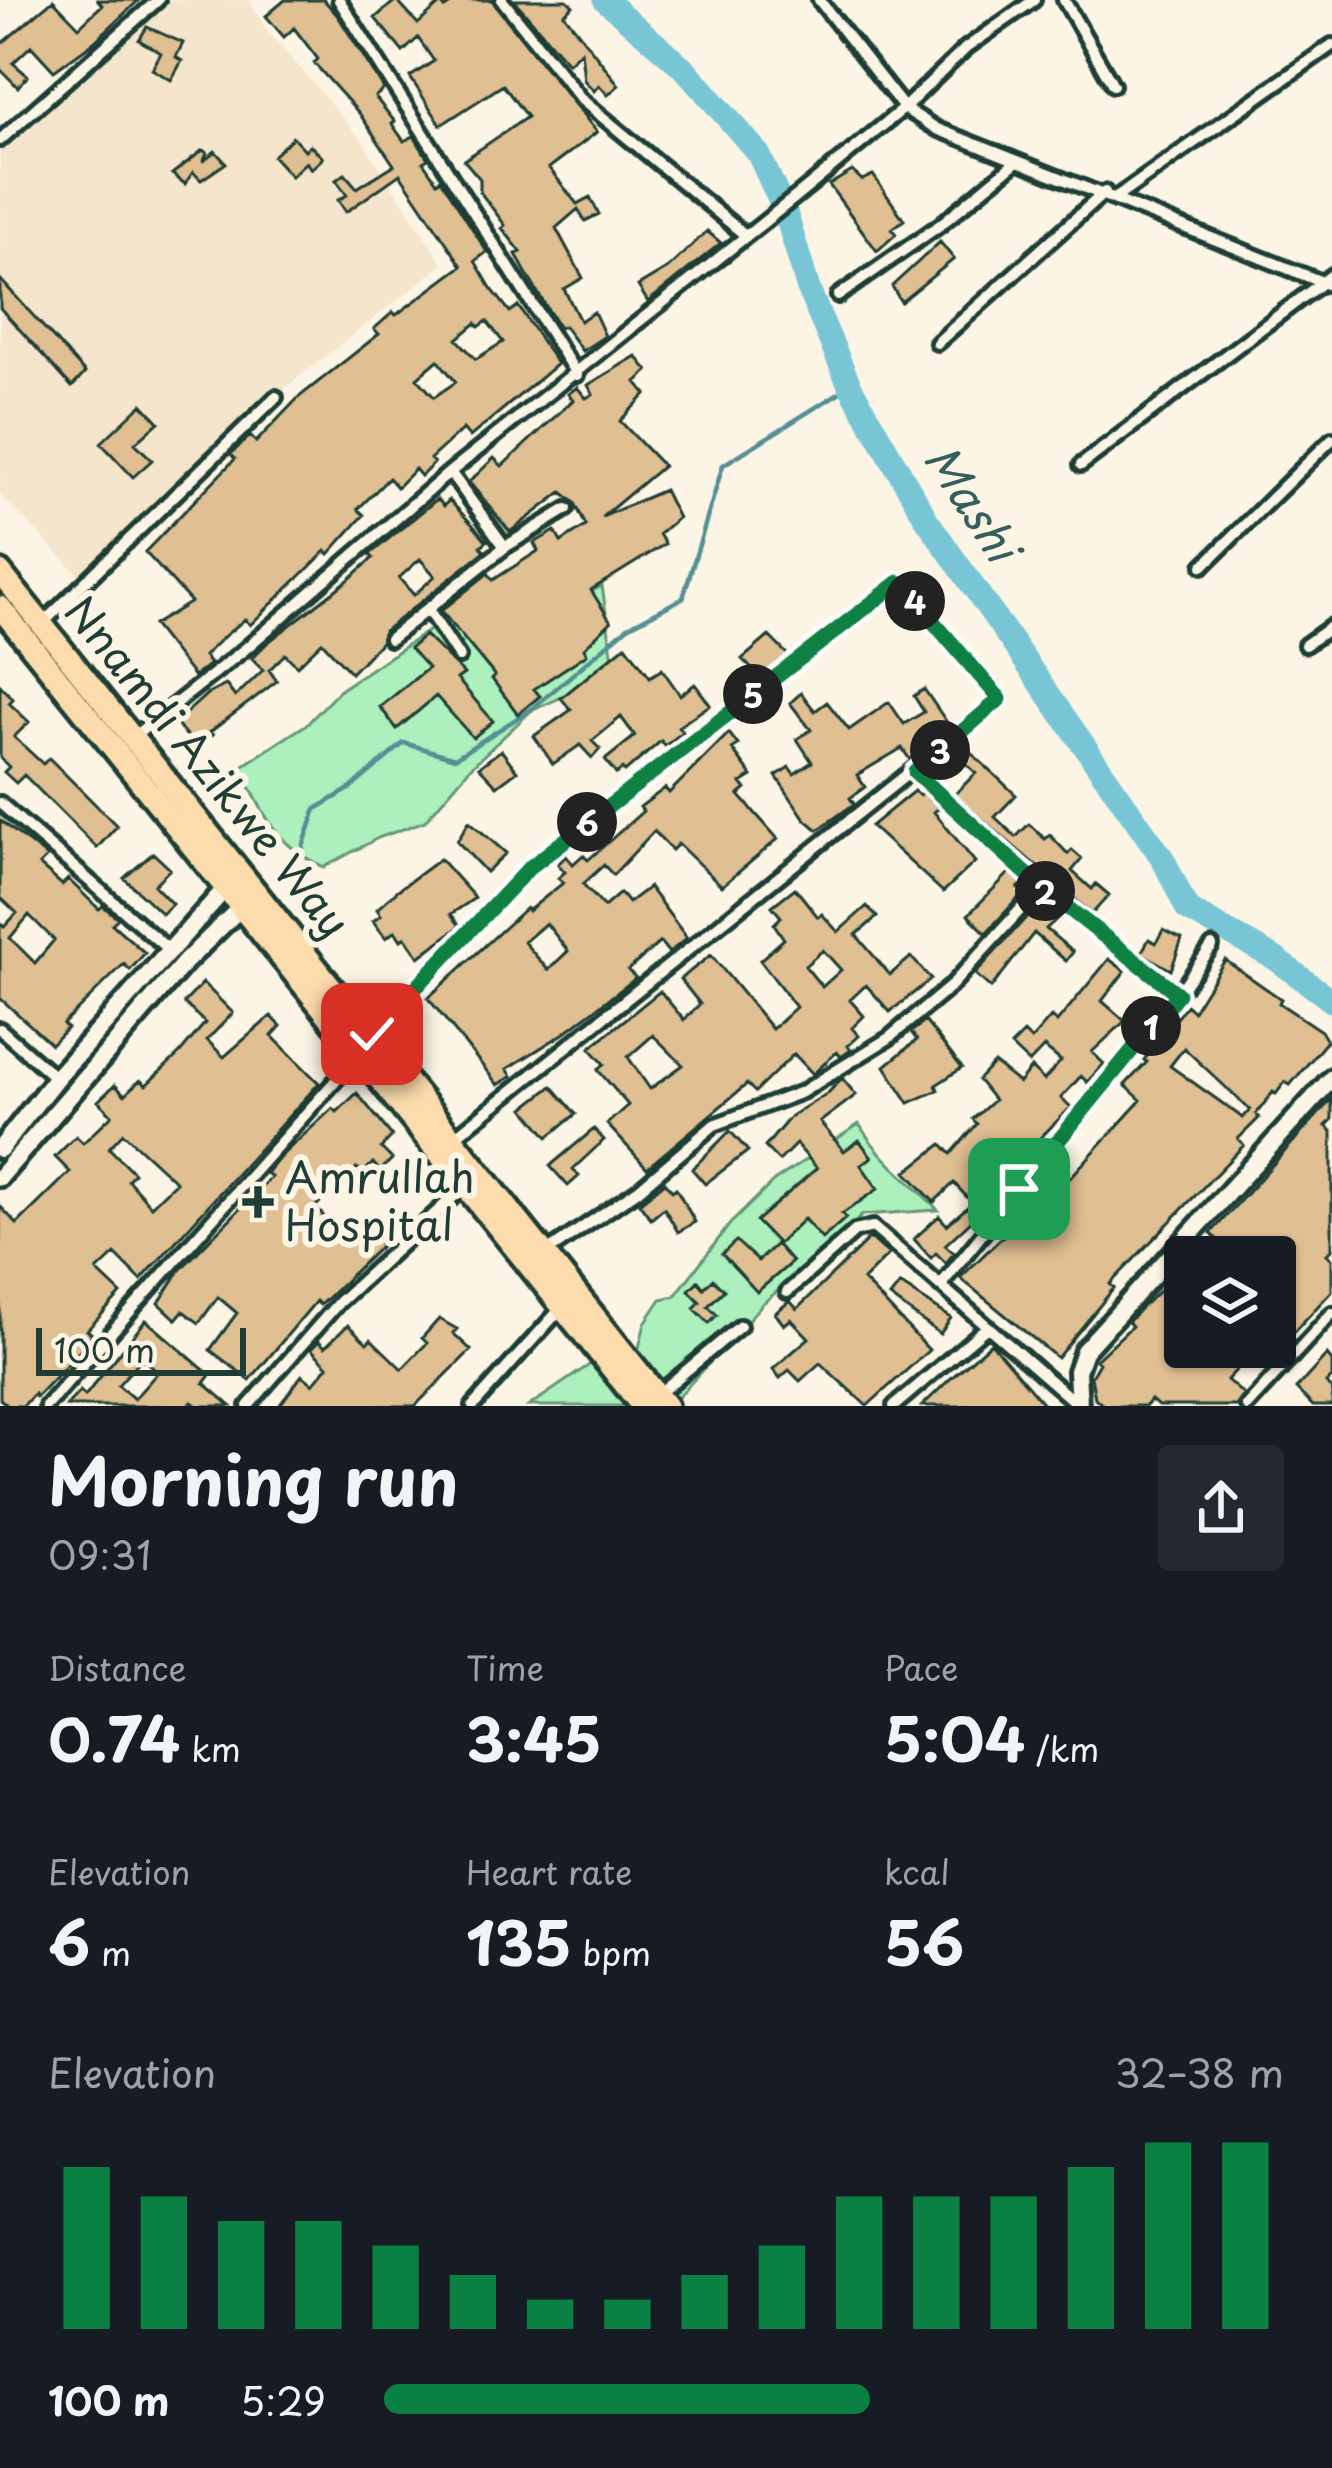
<!DOCTYPE html>
<html lang="en">
<head>
<meta charset="utf-8">
<style>
	:root { --surface:#171b24; --page:#242831; --text:#f1f3f6; --muted:#9ea1a6; --accent:#0b8043 }
	body { margin:0; font-family:"Playpen Sans",sans-serif; background:var(--page); color:var(--text); height:100vh; display:flex; flex-direction:column; font-size:45px; white-space:nowrap }
	* { box-sizing:border-box; margin:0 }
	p { font-size:39px; color:var(--muted) }
	.icon { flex:none; width:66px; height:66px; fill:none; stroke:currentColor; stroke-width:2; stroke-linecap:round; stroke-linejoin:round }
	.map { position:relative; height:1406px; overflow:hidden }
	.panel { display:flex; flex-direction:column; background:var(--surface); flex:1 }
	.panel>* { flex:none }
	.fabs { position:absolute; left:1164px; top:1236px; display:grid; gap:24px }
	.fabs a { display:grid; place-items:center; width:132px; height:132px; border-radius:12px; background:var(--surface); box-shadow:0 3px 9px #0004; font-size:60px }
	.scale { position:absolute; left:36px; bottom:30px; width:210px; box-sizing:border-box; padding-left:12px; border:6px solid #1f3d34; border-top:0; font-size:33px; line-height:42px; white-space:nowrap; color:#1f3d34; -webkit-text-stroke:9px #fcf5e5; paint-order:stroke }
	.pin { position:absolute; display:grid; place-items:center; width:102px; height:102px; color:#fff; margin:-51px; border-radius:24px; box-shadow:0 6px 18px #0006 }
	.km { position:absolute; width:60px; height:60px; margin:-30px; border-radius:50%; background:#222; color:#fff; font-size:33px; line-height:60px; text-align:center }
	.round { display:grid; place-items:center; flex:none; width:126px; height:126px; border-radius:12px; background:var(--page) }
	.overview { display:flex; align-items:center; justify-content:space-between; height:204px; padding:0 48px }
	h1 { font-size:66px; font-weight:700; line-height:90px }
	.metrics { display:grid; grid-template-columns:repeat(3,1fr); gap:18px; height:204px; padding:12px 48px }
	.metrics div { display:grid; align-content:center }
	.metrics b { font-size:60px; font-weight:700 }
	.metrics small { font-size:33px; font-weight:400 }
	.metrics p { font-size:33px }
	.chart { height:336px; padding:24px 48px }
	.chart p { display:flex; justify-content:space-between }
	.chart svg { width:100%; height:216px; margin-top:12px; stroke:var(--accent); stroke-width:6 }
	ul { padding:0 48px; list-style:none; font-size:39px }
	li { display:grid; grid-template-columns:192px 144px 1fr; align-items:center; height:90px }
	li i { height:30px; border-radius:15px; background:var(--accent) }
	.map>svg:first-child { display:block }
</style>
</head>
<body>
<div class="map">
<svg width="1332" height="1406" viewBox="0 0 1332 1406">
	<rect width="100%" height="100%" fill="#fcf5e5"/>
	<filter id="ink" filterUnits="userSpaceOnUse"><feTurbulence type="fractalNoise" baseFrequency=".00833" numOctaves="2"/><feDisplacementMap in="SourceGraphic" scale="24" xChannelSelector="R" yChannelSelector="G"/><feConvolveMatrix kernelMatrix="1 2 1 2 8 2 1 2 1" color-interpolation-filters="sRGB"/></filter>
	<g filter="url(#ink)">
		<path fill="#f4e5cc" d="M 166,0 L 249,0 L 266,29 L 362,140 L 443,264 L 285,388 L 89,585 L 0,495 L 0,143 Z"/>
		<path fill="#acf1bd" stroke="#669778" stroke-width="3" d="M 602,586 L 615,673 L 531,711 L 471,767 L 425,821 L 378,838 L 324,867 C 280,848 265,819 245,776 L 216,783 L 307,724 L 341,689 L 431,629 L 535,621 Z
			M 859,1124 C 883,1163 907,1177 938,1210 L 862,1215 L 836,1243 L 763,1303 L 670,1406 L 529,1406 L 617,1346 L 636,1360 L 645,1323 L 661,1299 L 675,1296 L 730,1224 L 774,1181 Z"/>
		<g fill="none" stroke-linecap="round" stroke-linejoin="round">
			<path stroke="#548f95" stroke-width="4.5" d="M 302,850 L 316,809 L 351,788 L 404,743 L 455,758 L 533,708 L 628,627 L 683,598 L 723,465 L 850,386"/>
			<path stroke="#78c6d5" stroke-width="24" d="M 605,0 L 686,70 L 758,153 L 786,214 L 809,291 L 850,386 L 927,520 L 1163,859 L 1187,909 L 1276,959 L 1332,1001"/>
		</g>
		<path fill="#e0bf92" stroke="#1f3d34" stroke-width="3" fill-rule="evenodd" d="M 53,0 L 79,27 L 102,5 L 98,0 L 139,0 L 94,42 L 54,71 L 31,46 L 13,63 L 28,76 L 18,87 L 0,69 L 0,45 Z
			M 285,0 L 324,0 L 338,16 L 384,89 L 375,97 L 395,122 L 392,124 L 404,141 L 414,136 L 428,159 L 423,162 L 437,182 L 441,179 L 487,252 L 475,261 L 491,288 L 510,312 L 518,306 L 557,364 L 470,437 L 463,429 L 430,459 L 434,463 L 421,476 L 415,469 L 397,487 L 389,478 L 358,509 L 364,515 L 329,554 L 326,551 L 250,625 L 245,619 L 221,639 L 204,656 L 210,664 L 194,677 L 153,625 L 191,602 L 145,552 L 235,459 L 231,454 L 250,436 L 256,442 L 299,397 L 379,334 L 374,329 L 393,312 L 396,315 L 462,266 L 400,174 L 346,212 L 338,200 L 347,195 L 336,180 L 345,174 L 357,188 L 394,165 L 359,113 L 314,63 L 318,59 L 294,28 L 284,37 L 266,16 ZM 487,321 L 503,342 L 476,359 L 457,339 L 476,323 L 479,327 ZM 438,360 L 456,382 L 434,397 L 417,378 Z
			M 396,0 L 418,24 L 441,3 L 445,8 L 456,0 L 492,0 L 597,132 L 549,168 L 577,204 L 590,197 L 599,214 L 585,221 L 578,209 L 556,228 L 583,278 L 564,289 L 580,321 L 594,312 L 605,336 L 582,351 L 564,326 L 559,328 L 526,273 L 516,254 L 521,252 L 502,228 L 505,225 L 480,192 L 480,179 L 464,160 L 527,117 L 503,85 L 441,125 L 410,77 L 434,61 L 418,38 L 403,52 L 375,18 Z
			M 514,0 L 567,0 L 573,6 L 564,14 L 619,85 L 608,95 L 599,85 L 594,91 L 584,80 L 581,51 L 568,63 Z
			M 147,27 L 183,43 L 176,57 L 182,61 L 171,80 L 152,69 L 161,53 L 139,40 Z
			M 293,137 L 305,150 L 310,145 L 323,158 L 311,169 L 306,162 L 291,176 L 273,156 Z
			M 203,150 L 207,153 L 203,162 L 215,151 L 226,163 L 201,180 L 193,172 L 185,184 L 172,174 Z
			M 852,171 L 862,180 L 873,175 L 904,220 L 892,229 L 896,234 L 877,251 L 829,185 Z
			M 707,231 L 721,243 L 648,302 L 638,286 L 668,268 Z
			M 940,242 L 954,259 L 901,302 L 892,286 Z
			M 0,279 L 85,373 L 72,387 L 0,308 Z
			M 636,356 L 648,371 L 636,382 L 646,394 L 620,421 L 663,466 L 602,517 L 664,490 L 678,518 L 659,534 L 665,544 L 591,590 L 611,622 L 584,648 L 587,654 L 534,689 L 540,696 L 518,714 L 492,679 L 495,676 L 441,611 L 488,573 L 493,580 L 538,551 L 534,543 L 555,531 L 561,542 L 586,526 L 575,503 L 562,492 L 510,532 L 469,482 L 494,458 L 502,466 L 573,400 L 568,394 L 577,387 L 586,398 L 593,394 L 588,385 Z
			M 142,404 L 159,422 L 135,443 L 152,460 L 133,477 L 101,443 Z
			M 437,499 L 444,506 L 449,500 L 471,523 L 487,541 L 481,546 L 485,551 L 384,631 L 381,642 L 351,673 L 322,642 L 297,666 L 285,654 L 269,670 L 277,681 L 210,732 L 213,735 L 198,748 L 175,723 L 206,695 L 226,685 L 235,697 L 263,670 L 252,658 L 267,643 L 347,581 L 373,558 L 370,554 ZM 420,559 L 435,576 L 414,595 L 399,578 Z
			M 425,635 L 464,674 L 457,679 L 493,721 L 473,738 L 436,696 L 397,729 L 380,707 L 428,668 L 410,648 Z
			M 769,636 L 788,655 L 760,677 L 742,659 Z
			M 626,645 L 650,677 L 662,669 L 680,695 L 695,684 L 710,705 L 678,727 L 683,732 L 665,746 L 661,741 L 625,772 L 622,769 L 616,774 L 605,760 L 635,736 L 621,717 L 592,741 L 600,749 L 592,758 L 580,745 L 553,764 L 534,736 L 571,710 L 561,698 Z
			M 0,685 L 13,699 L 9,703 L 29,722 L 14,737 L 43,764 L 49,758 L 117,826 L 97,848 L 24,775 L 16,783 L 4,772 L 9,767 L 0,758 Z
			M 924,689 L 950,727 L 910,760 L 902,748 L 857,775 L 865,787 L 850,798 L 854,804 L 818,830 L 805,819 L 776,776 L 789,767 L 794,774 L 812,762 L 797,739 L 811,730 L 790,703 L 801,693 L 815,711 L 827,702 L 849,730 L 889,702 L 904,724 L 924,712 L 914,696 Z
			M 729,733 L 738,745 L 732,749 L 752,776 L 741,783 L 746,789 L 739,795 L 778,839 L 722,886 L 678,844 L 672,850 L 654,831 L 613,875 L 604,865 L 583,884 L 604,907 L 620,893 L 628,903 L 649,887 L 687,938 L 669,953 L 660,942 L 628,970 L 636,978 L 563,1034 L 507,1069 L 512,1076 L 498,1085 L 428,998 L 526,908 L 528,911 L 563,883 L 558,878 L 565,872 L 558,864 L 566,856 L 573,864 L 583,855 L 588,860 L 643,811 L 640,807 L 665,788 L 669,793 ZM 546,923 L 568,951 L 548,970 L 524,942 Z
			M 964,746 L 1016,795 L 995,817 L 1016,837 L 1029,824 L 1045,839 L 1050,835 L 1068,854 L 1072,850 L 1082,859 L 1072,871 L 1092,889 L 1096,884 L 1109,895 L 1092,914 L 954,795 L 976,773 L 956,754 Z
			M 501,750 L 517,771 L 497,786 L 479,767 Z
			M 914,791 L 919,795 L 922,792 L 939,808 L 934,812 L 975,862 L 943,892 L 871,826 Z
			M 0,820 L 47,857 L 39,865 L 62,885 L 68,879 L 99,909 L 103,906 L 118,918 L 112,924 L 145,953 L 130,970 L 124,964 L 63,1024 L 67,1028 L 51,1044 L 0,998 L 0,923 L 4,927 L 17,913 L 0,897 ZM 29,915 L 54,940 L 35,963 L 10,938 Z
			M 469,821 L 506,853 L 486,872 L 457,841 Z
			M 153,853 L 170,869 L 154,885 L 172,904 L 162,914 L 124,878 Z
			M 440,859 L 475,898 L 451,914 L 460,926 L 419,957 L 405,937 L 401,940 L 395,931 L 386,938 L 373,921 L 381,915 L 377,909 L 398,890 Z
			M 1010,872 L 1023,884 L 1018,888 L 1023,893 L 986,933 L 968,915 Z
			M 795,888 L 818,917 L 822,914 L 838,932 L 867,906 L 877,917 L 856,935 L 890,975 L 911,957 L 931,979 L 890,1012 L 866,985 L 850,1000 L 864,1016 L 852,1028 L 859,1036 L 848,1046 L 851,1050 L 841,1057 L 837,1052 L 813,1074 L 794,1054 L 755,1092 L 747,1084 L 647,1168 L 607,1124 L 628,1105 L 598,1070 L 604,1064 L 590,1048 L 660,991 L 684,1020 L 700,1004 L 680,979 L 711,955 L 772,1029 L 796,1007 L 760,960 L 784,939 L 774,924 L 781,917 L 772,906 ZM 823,950 L 841,970 L 822,987 L 805,966 ZM 653,1035 L 683,1065 L 650,1089 L 628,1057 Z
			M 1042,900 L 1061,915 L 1046,929 L 1073,952 L 1066,961 L 1034,933 L 991,988 L 975,974 Z
			M 1163,930 L 1182,939 L 1171,970 L 1141,953 L 1149,939 L 1156,943 Z
			M 1109,959 L 1125,971 L 1102,1001 L 1125,1021 L 1092,1052 L 1104,1064 L 1087,1082 L 1081,1076 L 1061,1098 L 1071,1107 L 991,1187 L 999,1195 L 945,1245 L 954,1253 L 946,1263 L 936,1253 L 931,1258 L 914,1239 L 939,1216 L 947,1225 L 972,1203 L 954,1183 L 934,1202 L 906,1172 L 942,1144 L 951,1154 L 977,1124 L 973,1119 L 994,1100 L 978,1080 L 994,1063 L 1019,1083 L 1031,1068 L 1044,1080 L 1061,1061 L 1044,1047 L 1029,1063 L 1011,1046 L 1024,1033 L 1031,1040 L 1051,1017 L 1057,1022 Z
			M 1225,960 L 1281,999 L 1279,1003 L 1321,1031 L 1327,1041 L 1290,1085 L 1285,1082 L 1276,1094 L 1273,1092 L 1256,1114 L 1259,1118 L 1238,1139 L 1244,1145 L 1110,1284 L 1114,1288 L 1057,1358 L 960,1278 L 1032,1208 L 1048,1185 L 1042,1181 L 1054,1166 L 1069,1179 L 1141,1100 L 1125,1085 L 1147,1062 L 1144,1060 L 1186,1005 L 1193,1011 ZM 1184,1048 L 1250,1110 L 1243,1118 L 1170,1066 Z
			M 203,983 L 233,1013 L 207,1040 L 224,1057 L 271,1016 L 281,1026 L 272,1036 L 319,1083 L 141,1280 L 115,1254 L 97,1271 L 121,1294 L 87,1330 L 92,1334 L 77,1354 L 36,1397 L 34,1394 L 23,1406 L 8,1406 L 0,1399 L 0,1206 L 17,1224 L 70,1172 L 55,1157 L 76,1136 L 83,1143 L 112,1115 L 98,1101 L 115,1085 L 125,1095 L 140,1080 L 146,1085 L 180,1053 L 205,1023 L 184,1003 ZM 123,1133 L 176,1182 L 151,1206 L 128,1180 L 134,1173 L 109,1148 Z
			M 925,1021 L 962,1068 L 936,1085 L 938,1090 L 909,1103 L 885,1066 L 917,1040 L 911,1032 Z
			M 842,1078 L 856,1095 L 820,1122 L 844,1151 L 859,1140 L 872,1157 L 861,1165 L 878,1189 L 842,1214 L 846,1218 L 822,1239 L 804,1219 L 778,1244 L 756,1221 L 817,1168 L 796,1144 L 779,1161 L 765,1147 L 791,1116 L 828,1093 Z
			M 552,1086 L 576,1114 L 548,1137 L 524,1108 Z
			M 357,1093 L 392,1136 L 381,1148 L 392,1159 L 380,1171 L 373,1163 L 363,1173 L 357,1168 L 315,1207 L 339,1232 L 356,1216 L 382,1245 L 320,1305 L 316,1301 L 250,1380 L 210,1350 L 237,1313 L 218,1297 L 199,1323 L 183,1311 L 176,1319 L 159,1303 L 180,1270 L 271,1177 L 267,1173 L 281,1156 L 333,1108 L 337,1112 Z
			M 1332,1099 L 1332,1120 L 1326,1126 L 1332,1131 L 1332,1250 L 1327,1254 L 1332,1259 L 1332,1291 L 1262,1366 L 1250,1355 L 1227,1380 L 1244,1395 L 1236,1406 L 1158,1406 L 1151,1400 L 1146,1406 L 1104,1406 L 1095,1398 L 1091,1377 L 1099,1363 L 1096,1360 L 1132,1326 L 1128,1322 L 1141,1308 L 1185,1267 L 1185,1347 L 1275,1347 L 1275,1257 L 1198,1257 L 1216,1238 L 1211,1233 Z
			M 594,1129 L 604,1140 L 573,1169 L 579,1176 L 568,1186 L 550,1166 Z
			M 730,1131 L 748,1151 L 705,1184 L 692,1169 Z
			M 665,1182 L 672,1191 L 676,1188 L 695,1222 L 678,1232 L 664,1208 L 651,1219 L 639,1203 Z
			M 870,1238 L 889,1254 L 863,1280 L 929,1350 L 867,1406 L 820,1363 L 800,1381 L 789,1370 L 780,1378 L 773,1369 L 809,1338 L 791,1319 L 784,1325 L 775,1313 L 790,1301 L 797,1309 Z
			M 736,1241 L 758,1261 L 776,1244 L 792,1262 L 757,1292 L 722,1254 Z
			M 713,1279 L 724,1290 L 708,1306 L 717,1315 L 709,1323 L 694,1308 L 700,1302 L 689,1290 L 698,1281 L 704,1288 Z
			M 900,1284 L 951,1318 L 940,1334 L 890,1297 Z
			M 439,1319 L 457,1329 L 453,1333 L 471,1350 L 415,1406 L 279,1406 L 302,1375 L 313,1384 L 328,1366 L 311,1349 L 319,1341 L 325,1347 L 348,1325 L 367,1343 L 371,1339 L 402,1369 L 427,1343 L 422,1338 Z
			M 146,1320 L 210,1375 L 204,1383 L 231,1406 L 197,1406 L 192,1402 L 188,1406 L 66,1406 L 80,1391 L 85,1396 ZM 142,1358 L 158,1372 L 134,1399 L 118,1385 Z
			M 991,1343 L 1045,1406 L 922,1406 L 950,1379 Z
			M 1327,1355 L 1332,1361 L 1332,1378 L 1326,1383 L 1332,1390 L 1332,1406 L 1313,1406 L 1296,1389 Z"/>
		<g fill="none" stroke-linecap="round" stroke-linejoin="round">
			<defs>
				<path id="street" d="M 339,0 L 577,375
					M 502,0 L 582,100 L 745,235
					M 819,0 L 904,108 L 937,129 L 1332,286
					M 1064,0 L 1113,85
					M 0,140 L 158,0
					M 1117,197 L 1332,45
					M 838,296 L 940,225 L 1016,162
					M 937,343 L 1105,192
					M 1081,465 L 1332,275
					M 450,472 L 505,547
					M 1203,566 L 1332,439
					M 428,610 L 459,657
					M 42,624 L 276,397
					M 390,639 L 505,547 L 567,509
					M 1305,645 L 1332,626
					M 132,738 L 245,649 L 450,472 L 803,191 L 904,108 L 966,48 L 1034,0
					M 915,772 L 1041,887 L 1178,994 L 940,1286
					M 0,803 L 169,950
					M 1178,994 L 1212,946
					M 0,1029 L 56,1078
					M 372,1034 L 529,868 L 899,582 L 1001,699 L 452,1139
					M 544,1254 L 638,1190 L 714,1125 L 802,1092 L 889,1038 L 950,987 L 1041,887
					M 787,1292 L 855,1231 L 873,1227 L 1077,1404
					M 657,1395 L 740,1326
					M 46,1406 L 359,1054
					M 248,1406 L 339,1302 L 464,1187
					M 473,1406 L 563,1306
					M 894,1406 L 987,1327
					M 1247,1406 L 1332,1313"/>
				<path id="secondary" d="M 0,1149 L 56,1078 L 232,881
					M 0,1177 L 185,962 L 247,901
					M 1079,1406 L 1077,1371 L 1084,1351 L 1332,1078"/>
				<path id="highway" d="M 0,572 L 666,1406
					M 0,607 L 642,1406"/>
			</defs>
			<use href="#street" stroke="#1f3d34" stroke-width="20"/>
			<use href="#secondary" stroke="#1f3d34" stroke-width="26"/>
			<use href="#highway" stroke="#1f3d34" stroke-width="30"/>
			<use href="#street" stroke="#fcf5e5" stroke-width="10"/>
			<use href="#secondary" stroke="#fcf5e5" stroke-width="16"/>
			<use href="#highway" stroke="#fcdcac" stroke-width="21"/>
		</g>
	</g>
	<g fill="none" stroke-linecap="round" stroke-linejoin="round" filter="url(#ink)">
		<defs>
			<path id="route" d="M 372,1034 L 529,868 L 899,582 L 1000,699 L 915,772 L 1041,887 L 1178,994 L 1019,1189"/>
		</defs>
		<use href="#route" stroke="#fff" stroke-width="24"/>
		<use href="#route" stroke="#0b8043" stroke-width="15"/>
	</g>
	<path fill="#1f3d34" stroke="#fcf5e5" stroke-width="4.5" d="M252 1184h12v12h12v12h-12v12h-12v-12h-12v-12h12z"/>
	<g text-anchor="middle" stroke-width="12" stroke-linejoin="round" paint-order="stroke">
		<g font-size="42" fill="#1f3d34" stroke="#fcf5e5">
			<text transform="translate(207 767) rotate(51)" y="15">Nnamdi Azikwe Way</text>
		</g>
		<g font-size="42" fill="#1f3d34" stroke="#fcf5e5" text-anchor="start">
			<text x="285" y="1193">Amrullah<tspan x="285" dy="48">Hospital</tspan></text>
		</g>
		<g font-size="45" font-style="italic" fill="#355f5c" stroke="#fcf5e5">
			<text transform="translate(971 503) rotate(57)" y="16">Mashi</text>
		</g>
	</g>
</svg>
<div class="fabs">
<a><svg class="icon" aria-label="layers" viewBox="0 0 24 24"><path d="M12 4l9 5-9 5-9-5zM3 14l9 5 9-5"/></svg></a>
</div>
<div class="scale">100 m</div>
<div class="pin" style="left:1019px;top:1189px;background:#1e9e55"><svg class="icon" aria-label="arrive" viewBox="0 0 24 24"><path d="M6 21V4h12l-3 4 3 4H6"/></svg></div>
<div class="pin" style="left:372px;top:1034px;background:#d93025"><svg class="icon" aria-label="check" viewBox="0 0 24 24"><path d="M5 12l5 5 9-10"/></svg></div>
<b class="km" style="left:1151px;top:1026px">1</b>
<b class="km" style="left:1045px;top:891px">2</b>
<b class="km" style="left:940px;top:750px">3</b>
<b class="km" style="left:915px;top:601px">4</b>
<b class="km" style="left:753px;top:694px">5</b>
<b class="km" style="left:587px;top:822px">6</b>
</div>
<section class="panel">
<div class="overview"><div><h1>Morning run</h1><p>09:31</p></div><a class="round"><svg class="icon" aria-label="share" viewBox="0 0 24 24"><path d="M12 15V3M7 8l5-5 5 5M5 13v7h14v-7"/></svg></a></div>
<div class="metrics">
<div><p>Distance</p><b>0.74<small> km</small></b></div>
<div><p>Time</p><b>3:45</b></div>
<div><p>Pace</p><b>5:04<small> /km</small></b></div>
</div>
<div class="metrics">
<div><p>Elevation</p><b>6<small> m</small></b></div>
<div><p>Heart rate</p><b>135<small> bpm</small></b></div>
<div><p>kcal</p><b>56</b></div>
</div>
<div class="chart"><p><span>Elevation</span>32–38 m</p>
<svg viewBox="0 0 160 44" preserveAspectRatio="none"><path d="M5 44V11M15 44V17M25 44V22M35 44V22M45 44V27M55 44V33M65 44V38M75 44V38M85 44V33M95 44V27M105 44V17M115 44V17M125 44V17M135 44V11M145 44V6M155 44V6"/></svg>
</div>
<ul>
<li><b>100 m</b>5:29<i style="width:54%"></i></li>
</ul>
</section>
</body>
</html>
